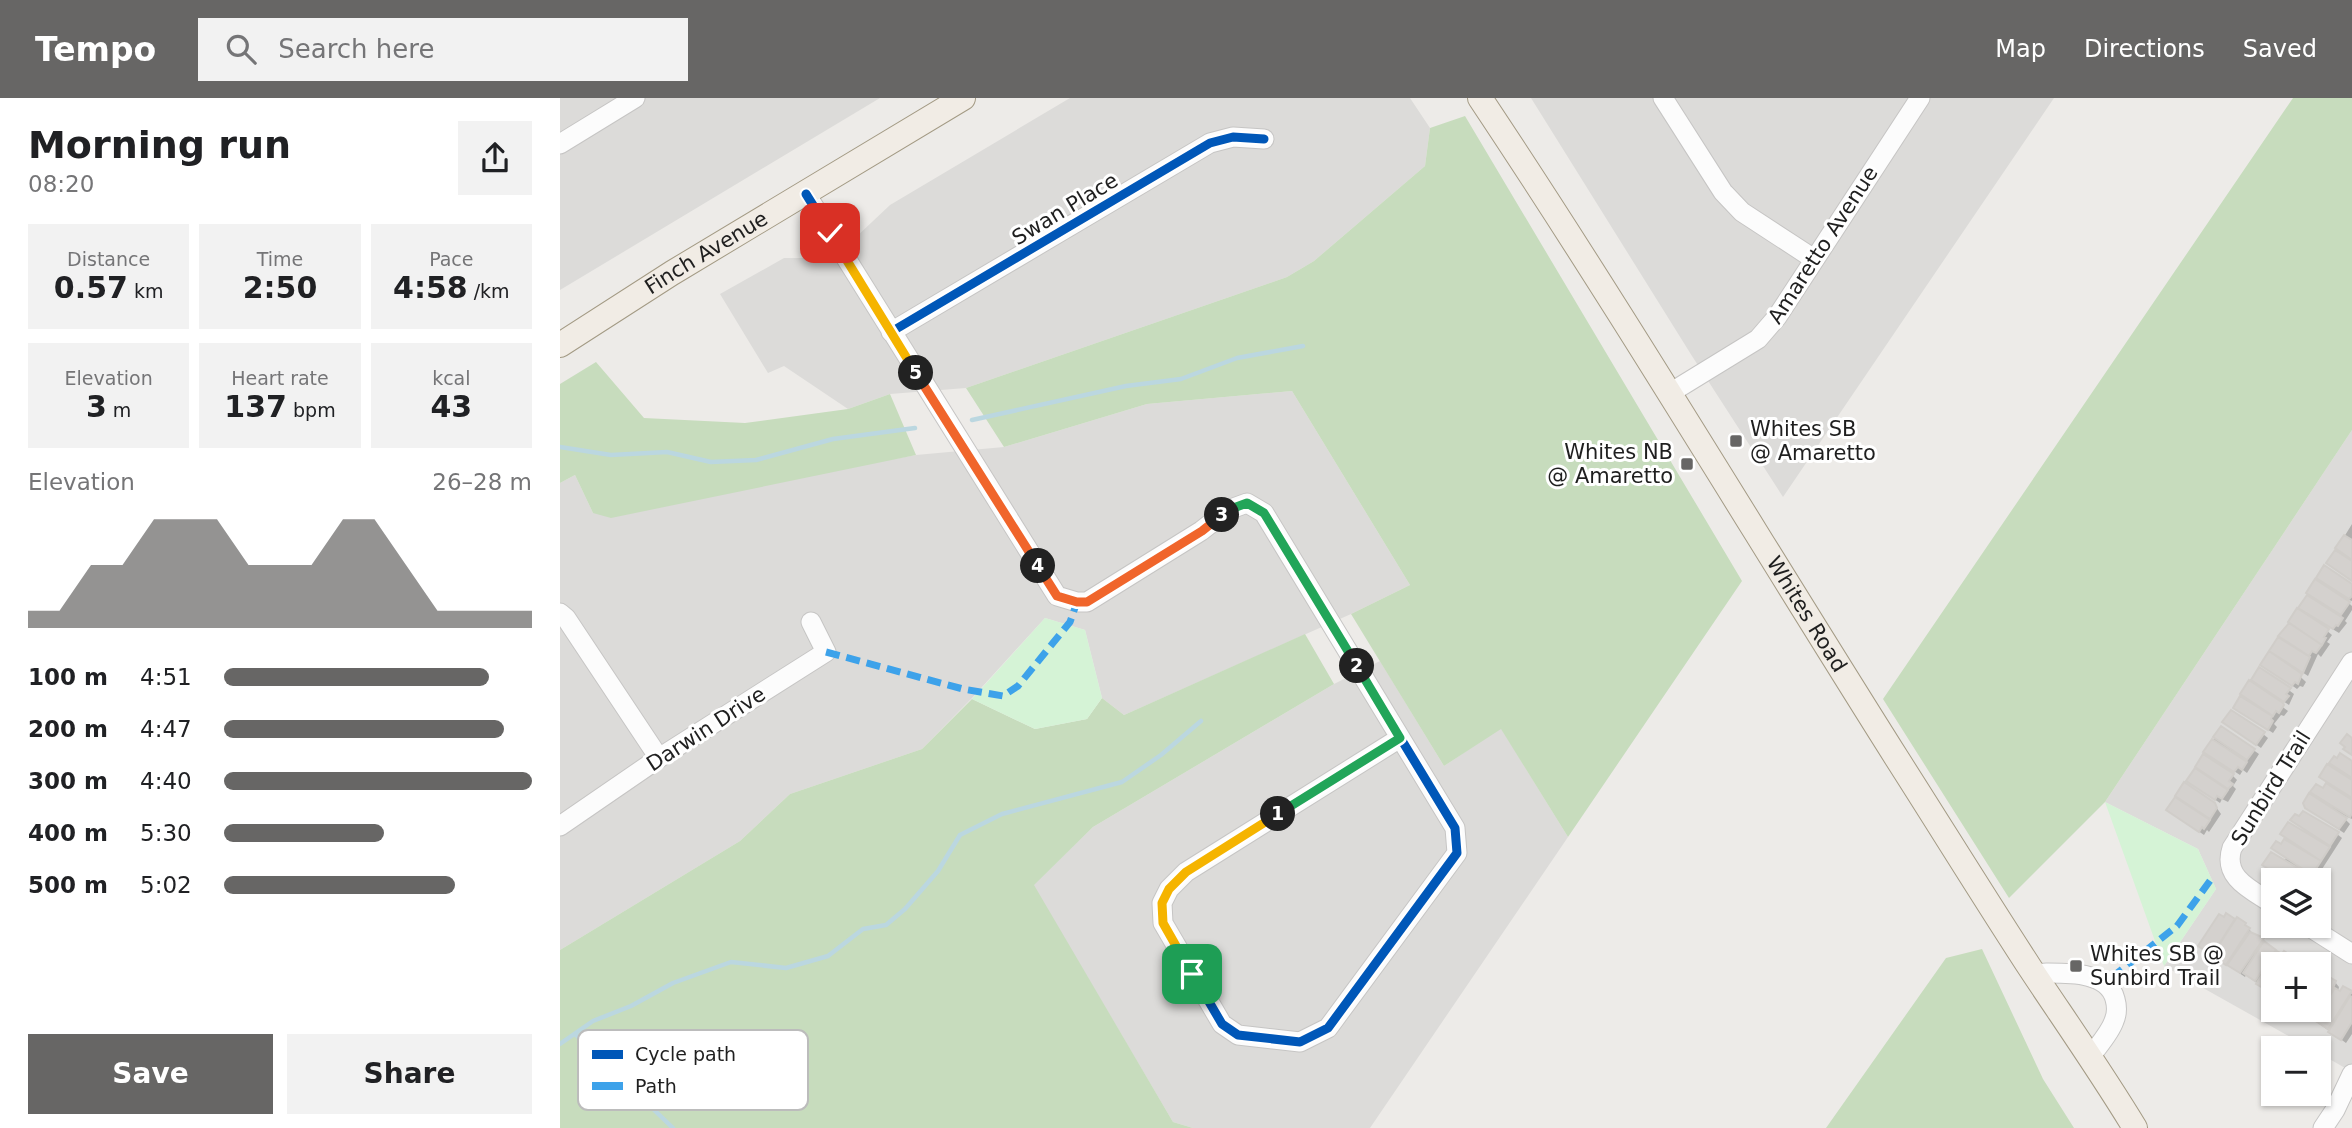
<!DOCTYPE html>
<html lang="en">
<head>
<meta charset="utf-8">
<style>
	:root { --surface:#fff; --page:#f2f2f2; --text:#202124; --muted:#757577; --accent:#676665 }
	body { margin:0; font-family:"DejaVu Sans",sans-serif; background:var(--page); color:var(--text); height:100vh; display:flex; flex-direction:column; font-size:26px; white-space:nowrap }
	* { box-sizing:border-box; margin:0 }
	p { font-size:23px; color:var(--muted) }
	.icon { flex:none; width:38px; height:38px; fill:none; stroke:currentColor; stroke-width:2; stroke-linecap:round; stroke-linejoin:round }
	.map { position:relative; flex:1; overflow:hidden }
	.sheet { display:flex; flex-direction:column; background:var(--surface); width:560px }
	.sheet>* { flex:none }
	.buttons { position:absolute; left:1701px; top:770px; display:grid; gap:14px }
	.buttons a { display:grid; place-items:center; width:70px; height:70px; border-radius:0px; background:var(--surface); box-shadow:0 2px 5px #0004; font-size:35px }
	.pin { position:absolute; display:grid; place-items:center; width:60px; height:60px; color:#fff; margin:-30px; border-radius:14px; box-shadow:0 4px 10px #0006 }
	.km { position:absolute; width:35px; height:35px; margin:-18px; border-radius:50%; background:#222; color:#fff; font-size:19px; line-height:35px; text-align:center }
	.round { display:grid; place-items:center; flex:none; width:74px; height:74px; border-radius:0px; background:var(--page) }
	.headline { display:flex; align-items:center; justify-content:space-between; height:119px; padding:0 28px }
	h1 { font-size:38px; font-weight:700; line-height:52px }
	.metrics { display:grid; grid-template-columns:repeat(3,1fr); gap:10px; height:119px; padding:7px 28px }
	.metrics div { display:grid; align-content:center; border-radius:0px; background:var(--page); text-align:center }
	.metrics b { font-size:30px; font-weight:700 }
	.metrics small { font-size:19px; font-weight:400 }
	.metrics p { font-size:19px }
	.chart { height:196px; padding:14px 28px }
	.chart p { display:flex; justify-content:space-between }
	.chart svg { width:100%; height:126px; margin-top:7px; fill:var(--accent); opacity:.7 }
	.primary-button { display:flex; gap:14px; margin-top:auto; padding:14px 28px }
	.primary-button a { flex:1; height:80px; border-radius:0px; background:var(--accent); color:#fff; font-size:28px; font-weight:700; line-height:80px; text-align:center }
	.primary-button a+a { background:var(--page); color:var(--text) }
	ul { padding:0 28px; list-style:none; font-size:23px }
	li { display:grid; grid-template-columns:112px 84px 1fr; align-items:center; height:52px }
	li i { height:18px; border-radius:9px; background:var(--accent) }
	header { display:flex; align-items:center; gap:42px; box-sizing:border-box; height:98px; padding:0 35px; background:var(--accent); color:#fff }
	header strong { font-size:33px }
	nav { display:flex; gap:38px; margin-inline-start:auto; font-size:24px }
	.search { width:490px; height:63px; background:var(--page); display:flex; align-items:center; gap:18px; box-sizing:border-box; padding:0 24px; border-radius:0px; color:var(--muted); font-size:26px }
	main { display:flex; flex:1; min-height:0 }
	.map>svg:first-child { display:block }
</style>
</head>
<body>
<header>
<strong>Tempo</strong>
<div class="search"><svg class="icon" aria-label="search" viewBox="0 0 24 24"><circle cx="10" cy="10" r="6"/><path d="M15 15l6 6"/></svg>Search here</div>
<nav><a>Map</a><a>Directions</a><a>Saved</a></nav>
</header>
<main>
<section class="sheet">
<div class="headline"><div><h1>Morning run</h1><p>08:20</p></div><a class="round"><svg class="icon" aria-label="share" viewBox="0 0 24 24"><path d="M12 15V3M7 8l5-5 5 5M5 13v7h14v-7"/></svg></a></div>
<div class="metrics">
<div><p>Distance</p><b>0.57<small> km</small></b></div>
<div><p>Time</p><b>2:50</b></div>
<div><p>Pace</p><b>4:58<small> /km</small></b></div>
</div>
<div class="metrics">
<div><p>Elevation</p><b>3<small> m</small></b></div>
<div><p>Heart rate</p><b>137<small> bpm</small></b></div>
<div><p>kcal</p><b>43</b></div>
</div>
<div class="chart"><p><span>Elevation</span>26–28 m</p>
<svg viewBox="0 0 160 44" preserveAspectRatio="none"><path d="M0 44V38L10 38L20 22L30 22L40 6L50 6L60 6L70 22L80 22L90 22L100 6L110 6L120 22L130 38L140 38L150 38L160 38V44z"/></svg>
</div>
<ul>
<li><b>100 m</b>4:51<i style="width:86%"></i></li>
<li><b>200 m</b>4:47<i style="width:91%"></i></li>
<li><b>300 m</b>4:40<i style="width:100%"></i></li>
<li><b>400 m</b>5:30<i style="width:52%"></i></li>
<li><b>500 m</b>5:02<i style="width:75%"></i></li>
</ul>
<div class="primary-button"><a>Save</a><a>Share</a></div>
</section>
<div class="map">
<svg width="1792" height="1030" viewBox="0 0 1792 1030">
	<rect width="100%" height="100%" fill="#edebe8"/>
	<path fill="#dcdbd9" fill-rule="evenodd" d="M 0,0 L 320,0 L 0,192 Z
		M 510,0 L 850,0 L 870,30 L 865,68 L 754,163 L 727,179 L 406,290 L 330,296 L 288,311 L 224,268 L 208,275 L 160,196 L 224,160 L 254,160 L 295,140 L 330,107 Z
		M 971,0 L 1494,0 L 1223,399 L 1132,258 Z
		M 732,293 L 850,487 L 791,516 L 564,617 L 542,600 L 525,532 L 485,520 L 412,600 L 362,651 L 230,696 L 180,743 L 0,852 L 0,385 L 15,377 L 33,415 L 356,357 L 444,349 L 587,306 Z
		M 1792,332 L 1792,974 L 1759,955 L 1759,950 L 1750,950 L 1604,868 L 1656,791 L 1638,751 L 1545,704 ZM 1713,782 L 1759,782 L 1759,828 L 1713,828 ZM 1713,866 L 1759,866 L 1759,912 L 1713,912 Z
		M 820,563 L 884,668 L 941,630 L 1008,739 L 810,1030 L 633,1030 L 613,1024 L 473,787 L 533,729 L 774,586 Z"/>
	<path fill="#c7dcbd" d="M 1733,0 L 1792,0 L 1792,332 L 1545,704 L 1449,800 L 1323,601 Z
		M 905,18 L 1182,483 L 1008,739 L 941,631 L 884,668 L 791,516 L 850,487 L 732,293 L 587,306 L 444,349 L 406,290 L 727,179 L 754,163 L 865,68 L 870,30 Z
		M 36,264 L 84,320 L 185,325 L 288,311 L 330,296 L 356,357 L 51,420 L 33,415 L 15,377 L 0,385 L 0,286 Z
		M 745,536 L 774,586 L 533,729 L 474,787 L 613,1024 L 633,1030 L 0,1030 L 0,852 L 180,743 L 230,696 L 362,651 L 412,601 L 475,631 L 527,621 L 542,600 L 564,617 Z
		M 1422,851 L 1483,981 L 1514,1030 L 1266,1030 L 1386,860 Z"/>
	<path fill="#d5f3d6" d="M 485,520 L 525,532 L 542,600 L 527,621 L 475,631 L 412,601 Z
		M 1545,704 L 1638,751 L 1656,791 L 1604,868 Z"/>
	<path fill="#0003" d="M 1792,426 L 1792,483 L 1768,465 Z
		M 1758,480 L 1792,488 L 1792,503 L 1783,500 L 1792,508 L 1792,512 L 1785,523 L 1787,525 L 1779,535 L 1756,521 L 1755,523 L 1772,537 L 1767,544 L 1770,546 L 1761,559 L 1758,556 L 1748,578 L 1730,566 L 1729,568 L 1746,584 L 1743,589 L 1740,588 L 1737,591 L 1702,566 L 1718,541 L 1731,548 L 1721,537 L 1726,533 L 1747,499 L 1760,507 L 1762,505 L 1753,499 L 1768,490 Z
		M 1700,571 L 1734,596 L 1729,607 L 1710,595 L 1708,598 L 1728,613 L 1724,618 L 1721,617 L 1714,626 L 1717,629 L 1713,635 L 1675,610 L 1693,606 L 1682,596 Z
		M 1664,624 L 1703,636 L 1708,640 L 1701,650 Z
		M 1662,630 L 1699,656 L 1687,675 L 1683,672 L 1680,677 L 1645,654 Z
		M 1637,668 L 1673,678 L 1677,682 L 1673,688 L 1676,691 L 1668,704 L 1662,701 L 1660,705 L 1628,683 L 1635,672 L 1645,676 Z
		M 1761,679 L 1792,684 L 1792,721 L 1779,715 L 1790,726 L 1784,735 L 1752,714 L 1762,704 L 1752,694 L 1763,693 L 1769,685 Z
		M 1625,687 L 1654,706 L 1661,716 L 1649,734 L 1647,732 L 1644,737 L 1608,712 Z
		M 1732,722 L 1777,736 L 1782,740 L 1755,782 L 1726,782 L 1704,767 L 1711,756 L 1725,762 L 1726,760 L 1713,750 L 1733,748 L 1734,746 L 1722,736 L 1745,736 L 1747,734 Z
		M 1667,817 L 1685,826 L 1693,836 L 1718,856 L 1723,859 L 1725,856 L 1744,866 L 1713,866 L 1713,897 L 1686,877 L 1685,879 L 1640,848 Z
		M 1759,877 L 1765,882 L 1775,884 L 1779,889 L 1778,893 L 1781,895 L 1784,890 L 1792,896 L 1792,936 L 1786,945 L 1744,915 L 1743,916 L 1737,912 L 1759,912 Z"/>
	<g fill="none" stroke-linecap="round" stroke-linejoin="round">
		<path stroke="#bbd7e0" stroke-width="4.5" d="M 412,322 L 566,288 L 621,281 L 677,260 L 743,248
			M 0,349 L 51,357 L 107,354 L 151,364 L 196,362 L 273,341 L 355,330
			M 16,937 L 113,1030
			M 0,946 L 33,923 L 71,908 L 113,885 L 171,864 L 226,870 L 268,858 L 303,831 L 326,827 L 345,811 L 378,773 L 400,737 L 442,716 L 562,684 L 601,657 L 641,623"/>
	</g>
	<path fill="#d4d1ce" stroke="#d0cdc9" stroke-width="2" d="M 1784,437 L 1792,442 L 1792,462 L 1775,450 Z
		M 1775,452 L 1792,463 L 1792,483 L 1766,465 Z
		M 1764,467 L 1792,486 L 1792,498 L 1789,501 L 1756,480 Z
		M 1755,481 L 1790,504 L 1781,517 L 1746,495 Z
		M 1747,497 L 1783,520 L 1778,528 L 1776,527 L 1773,531 L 1738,510 Z
		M 1737,510 L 1769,531 L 1764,539 L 1766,540 L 1762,547 L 1728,524 Z
		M 1729,525 L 1762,547 L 1756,555 L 1752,553 L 1749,558 L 1718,538 Z
		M 1718,539 L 1750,559 L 1743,575 L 1709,553 Z
		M 1709,553 L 1742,576 L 1738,586 L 1735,584 L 1732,588 L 1700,567 Z
		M 1699,569 L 1731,590 L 1726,596 L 1729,598 L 1724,604 L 1691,582 Z
		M 1689,582 L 1723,605 L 1724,607 L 1719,615 L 1716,613 L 1713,618 L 1680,596 Z
		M 1680,598 L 1712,618 L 1711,621 L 1713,623 L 1708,632 L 1673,610 Z
		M 1671,612 L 1705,634 L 1696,647 L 1662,624 Z
		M 1661,628 L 1695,651 L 1687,662 L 1653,639 Z
		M 1787,636 L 1792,640 L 1792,657 L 1783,651 L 1785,649 L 1780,645 Z
		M 1652,641 L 1687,664 L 1682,672 L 1678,669 L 1674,674 L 1643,654 Z
		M 1780,655 L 1792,663 L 1792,680 L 1769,665 L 1774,658 L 1777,660 Z
		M 1643,656 L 1674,676 L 1669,683 L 1673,686 L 1668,691 L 1635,669 Z
		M 1767,666 L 1792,682 L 1792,700 L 1759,679 Z
		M 1635,670 L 1668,692 L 1662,701 L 1657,698 L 1655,702 L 1626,683 Z
		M 1624,684 L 1655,705 L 1657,710 L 1650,721 L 1615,698 Z
		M 1766,685 L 1792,702 L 1792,715 L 1790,719 L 1750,694 L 1756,686 L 1763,690 Z
		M 1749,695 L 1787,720 L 1779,731 L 1745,710 L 1743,705 Z
		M 1615,699 L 1650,722 L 1644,731 L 1642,729 L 1639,734 L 1606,712 Z
		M 1743,713 L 1779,734 L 1770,748 L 1730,722 L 1735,716 L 1739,718 Z
		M 1728,724 L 1770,749 L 1761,763 L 1720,736 Z
		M 1724,741 L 1761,763 L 1752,777 L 1711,750 L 1716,743 L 1721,746 Z
		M 1711,754 L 1751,778 L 1748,782 L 1726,782 L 1702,767 Z
		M 1666,815 L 1675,821 L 1652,857 L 1638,848 L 1659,816 L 1664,819 Z
		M 1677,819 L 1686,825 L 1685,827 L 1690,830 L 1666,867 L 1652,858 Z
		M 1690,834 L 1704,840 L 1680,875 L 1667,867 Z
		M 1704,843 L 1716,852 L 1695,883 L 1683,875 Z
		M 1717,853 L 1722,856 L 1724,853 L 1733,859 L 1728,866 L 1713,866 L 1713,889 L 1710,894 L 1696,886 Z
		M 1766,877 L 1776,883 L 1773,890 L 1754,922 L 1750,921 L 1741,913 L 1759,912 L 1759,884 L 1762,878 L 1765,880 Z
		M 1783,888 L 1792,893 L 1768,931 L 1754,922 L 1775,890 L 1780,893 Z
		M 1790,898 L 1792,899 L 1792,924 L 1781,942 L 1768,934 Z"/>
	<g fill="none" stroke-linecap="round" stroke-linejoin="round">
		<defs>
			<path id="minor" d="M 1103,0 L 1163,94 L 1182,114 L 1254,161
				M 0,46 L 75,0
				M 246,96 L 497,498 L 517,504 L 527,504 L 641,433 L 668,412 L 687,405 L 704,415 L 895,730 L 897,755 L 768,930 L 740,944 L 678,937 L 662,926 L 603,825 L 602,805 L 609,791 L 626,774 L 840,640
				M 331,234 L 650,45 L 673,39 L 704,41
				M 1110,295 L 1198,241 L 1217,219 L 1360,0
				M 0,515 L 6,520 L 99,660
				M 0,728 L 99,660 L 266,554 L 251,524
				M 1713,806 C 1692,792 1662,780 1672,750 L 1792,564
				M 1748,828 L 1792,856
				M 1473,875 C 1498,876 1547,870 1555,901 C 1557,908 1557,916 1554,923 C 1550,935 1538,948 1530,959
				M 1763,1030 L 1775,1012 L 1792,976"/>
			<g id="major">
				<path id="s1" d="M 920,0 C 1064,216 1197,439 1336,659 C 1382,731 1427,804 1474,876 C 1508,927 1543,977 1575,1030"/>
				<path id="s2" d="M 0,247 L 112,175 L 403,0"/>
			</g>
		</defs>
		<use href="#minor" stroke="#c6c5c4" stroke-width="21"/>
		<use href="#major" stroke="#a39a84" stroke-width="26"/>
		<use href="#minor" stroke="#fcfcfc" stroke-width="19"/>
		<use href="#major" stroke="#f1ece5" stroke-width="24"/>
		<path stroke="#3da2ea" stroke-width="7" stroke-dasharray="14 7" stroke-linecap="butt" d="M 266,554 L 403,591 L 443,598 L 458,588 L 510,524 L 517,504
			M 1551,880 L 1617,828 L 1652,780"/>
		<defs>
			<path id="cycleway" d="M 246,96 L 497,498 L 517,504 L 527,504 L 641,433 L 668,412 L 687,405 L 704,415 L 895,730 L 897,755 L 768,930 L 740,944 L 678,937 L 662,926 L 603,825 L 602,805 L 609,791 L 626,774 L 840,640
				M 331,234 L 650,45 L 673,39 L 704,41"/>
		</defs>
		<use href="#cycleway" stroke="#fff" stroke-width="13"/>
		<use href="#cycleway" stroke="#0057b8" stroke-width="9"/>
	</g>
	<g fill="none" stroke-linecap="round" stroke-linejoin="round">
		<defs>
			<path id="split-1" d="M 632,876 L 603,825 L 602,805 L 609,791 L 626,774 L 718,716"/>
			<path id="split-2" d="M 718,716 L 840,640 L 797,568"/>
			<path id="split-3" d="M 662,417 L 668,412 L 687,405 L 704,415 L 797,568"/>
			<path id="split-4" d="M 478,468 L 497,498 L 517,504 L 527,504 L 642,433 L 662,417"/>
			<path id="split-5" d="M 356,275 L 478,468"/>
			<path id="split-6" d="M 270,135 L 356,275"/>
		</defs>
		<use href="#split-1" stroke="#fff" stroke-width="14"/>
		<use href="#split-2" stroke="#fff" stroke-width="14"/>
		<use href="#split-3" stroke="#fff" stroke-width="14"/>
		<use href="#split-4" stroke="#fff" stroke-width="14"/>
		<use href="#split-5" stroke="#fff" stroke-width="14"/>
		<use href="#split-6" stroke="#fff" stroke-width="14"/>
		<use href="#split-1" stroke="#f5b400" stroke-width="9"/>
		<use href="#split-2" stroke="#22a559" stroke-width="9"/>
		<use href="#split-3" stroke="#22a559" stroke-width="9"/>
		<use href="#split-4" stroke="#f0652b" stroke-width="9"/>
		<use href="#split-5" stroke="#f0652b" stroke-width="9"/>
		<use href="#split-6" stroke="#f5b400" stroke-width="9"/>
	</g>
	<g fill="#676665" stroke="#fff" stroke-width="2.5">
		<rect x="1169" y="336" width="14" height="14" rx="3.5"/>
		<rect x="1120" y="359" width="14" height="14" rx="3.5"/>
		<rect x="1509" y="861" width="14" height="14" rx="3.5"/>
	</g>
	<g text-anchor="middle" stroke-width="6" stroke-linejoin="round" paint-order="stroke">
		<g font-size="21" fill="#1f1f1f" stroke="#fff">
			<text transform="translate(505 111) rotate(-31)" y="7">Swan Place</text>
			<text transform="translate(1263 147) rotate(-57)" y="7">Amaretto Avenue</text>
			<text dy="7" stroke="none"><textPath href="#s2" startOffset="173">Finch Avenue</textPath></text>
			<text dy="7" stroke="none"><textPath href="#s1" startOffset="611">Whites Road</textPath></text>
			<text transform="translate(146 631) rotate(-33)" y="7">Darwin Drive</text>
			<text transform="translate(1711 690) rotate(-58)" y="7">Sunbird Trail</text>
		</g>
		<g font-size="21" fill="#1f1f1f" stroke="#fff" text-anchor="start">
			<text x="1190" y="338">Whites SB<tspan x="1190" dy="24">@ Amaretto</tspan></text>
			<text x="1113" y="361" text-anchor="end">Whites NB<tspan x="1113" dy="24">@ Amaretto</tspan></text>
			<text x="1530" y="863">Whites SB @<tspan x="1530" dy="24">Sunbird Trail</tspan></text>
		</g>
	</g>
	<rect x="18" y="932" width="230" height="80" rx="10" fill="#fff" stroke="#bcbcbc" stroke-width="2"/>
	<rect x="32" y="952" width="31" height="9" fill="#0057b8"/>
	<rect x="32" y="984" width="31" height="8" fill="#3da2ea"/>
	<g font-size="19" fill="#1f1f1f">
		<text x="75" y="963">Cycle path</text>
		<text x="75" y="995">Path</text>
	</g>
</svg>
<div class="buttons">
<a><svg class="icon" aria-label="layers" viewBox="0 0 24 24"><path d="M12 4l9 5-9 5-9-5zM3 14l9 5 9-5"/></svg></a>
<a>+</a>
<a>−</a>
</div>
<div class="pin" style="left:632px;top:876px;background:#1e9e55"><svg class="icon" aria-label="arrive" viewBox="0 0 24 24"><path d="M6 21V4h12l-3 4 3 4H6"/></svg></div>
<div class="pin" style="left:270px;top:135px;background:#d93025"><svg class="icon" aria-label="check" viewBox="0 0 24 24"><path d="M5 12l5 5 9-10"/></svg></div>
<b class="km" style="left:718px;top:716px">1</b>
<b class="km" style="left:797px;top:568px">2</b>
<b class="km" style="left:662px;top:417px">3</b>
<b class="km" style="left:478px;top:468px">4</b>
<b class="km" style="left:356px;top:275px">5</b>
</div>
</main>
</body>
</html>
